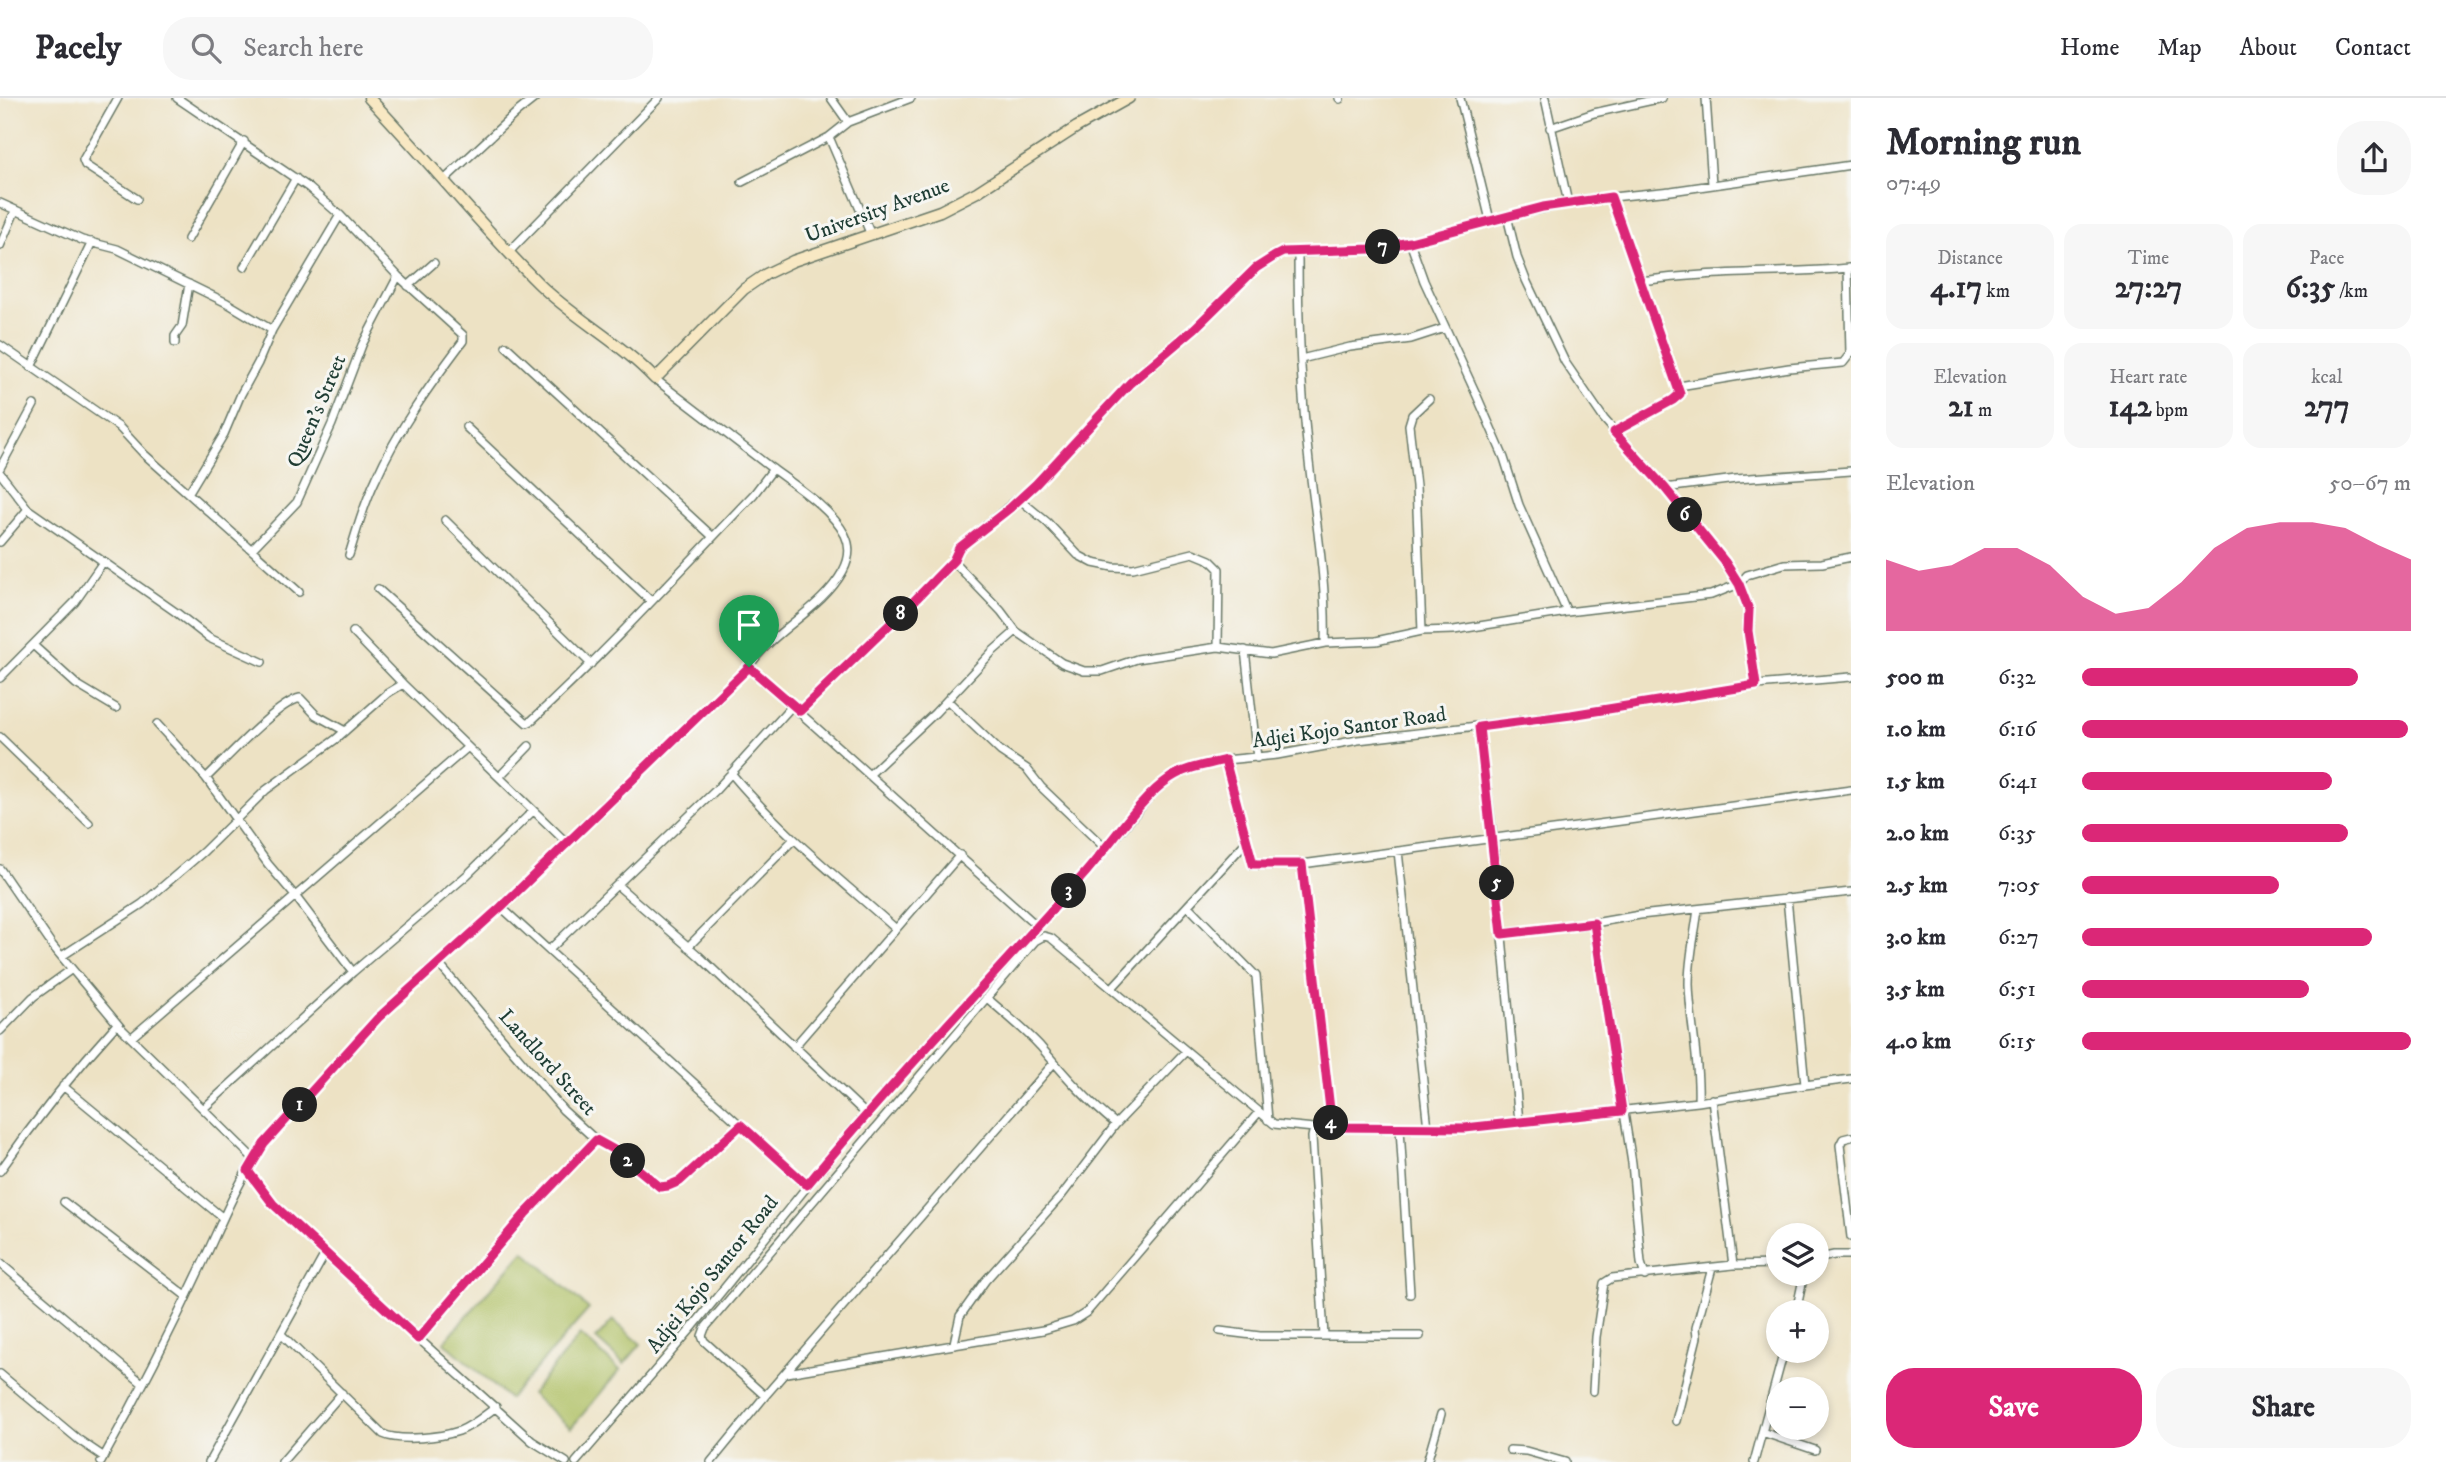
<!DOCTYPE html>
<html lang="en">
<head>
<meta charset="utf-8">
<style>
	:root { --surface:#fff; --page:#f7f7f7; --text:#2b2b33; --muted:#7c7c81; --line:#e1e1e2; --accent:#db2777 }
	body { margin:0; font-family:"IM FELL DW Pica",serif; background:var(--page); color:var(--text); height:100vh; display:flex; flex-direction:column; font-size:26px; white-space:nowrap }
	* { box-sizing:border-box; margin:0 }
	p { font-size:23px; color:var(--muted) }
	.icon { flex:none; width:38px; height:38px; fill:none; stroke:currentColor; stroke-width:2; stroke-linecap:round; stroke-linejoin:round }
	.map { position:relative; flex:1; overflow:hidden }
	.details { display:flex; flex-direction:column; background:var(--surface); width:595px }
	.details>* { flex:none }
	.tools { position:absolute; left:1766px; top:1125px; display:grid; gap:14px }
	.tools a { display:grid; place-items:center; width:63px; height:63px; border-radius:50%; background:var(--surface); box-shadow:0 4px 10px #0003; font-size:35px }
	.pin { position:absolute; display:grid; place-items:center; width:60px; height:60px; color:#fff; margin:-72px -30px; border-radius:50% 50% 50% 0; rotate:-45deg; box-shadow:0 0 7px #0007 }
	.pin .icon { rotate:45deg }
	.km { position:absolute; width:35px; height:35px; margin:-18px; border-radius:50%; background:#222; color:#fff; font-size:19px; line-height:35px; text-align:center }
	.round { display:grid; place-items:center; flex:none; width:74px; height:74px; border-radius:28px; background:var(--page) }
	.head { display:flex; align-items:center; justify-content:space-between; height:119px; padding:0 35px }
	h1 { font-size:38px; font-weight:700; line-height:52px }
	.stats { display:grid; grid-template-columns:repeat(3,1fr); gap:10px; height:119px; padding:7px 35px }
	.stats div { display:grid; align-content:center; border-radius:18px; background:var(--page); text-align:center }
	.stats b { font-size:30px; font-weight:700 }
	.stats small { font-size:19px; font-weight:400 }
	.stats p { font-size:19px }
	.chart { height:196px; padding:14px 35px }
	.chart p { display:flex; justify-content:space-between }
	.chart svg { width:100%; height:126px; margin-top:7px; fill:var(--accent); opacity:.7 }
	.action { display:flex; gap:14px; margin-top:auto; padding:14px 35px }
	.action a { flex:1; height:80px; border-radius:28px; background:var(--accent); color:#fff; font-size:28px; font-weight:700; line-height:80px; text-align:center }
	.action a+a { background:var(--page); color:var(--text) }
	ul { padding:0 35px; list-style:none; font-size:23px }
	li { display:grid; grid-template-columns:112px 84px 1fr; align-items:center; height:52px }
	li i { height:18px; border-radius:9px; background:var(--accent) }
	header { display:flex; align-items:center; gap:42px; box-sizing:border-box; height:98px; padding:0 35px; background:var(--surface); border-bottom:2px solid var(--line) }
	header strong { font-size:33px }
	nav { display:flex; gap:38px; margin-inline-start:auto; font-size:24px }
	.search { width:490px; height:63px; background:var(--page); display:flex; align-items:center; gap:18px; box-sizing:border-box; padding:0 24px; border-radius:28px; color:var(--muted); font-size:26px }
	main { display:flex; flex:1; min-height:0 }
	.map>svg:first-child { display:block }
</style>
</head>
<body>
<header>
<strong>Pacely</strong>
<div class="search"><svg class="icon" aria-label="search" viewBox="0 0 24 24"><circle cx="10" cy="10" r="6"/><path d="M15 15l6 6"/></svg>Search here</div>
<nav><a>Home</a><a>Map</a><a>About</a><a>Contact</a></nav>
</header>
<main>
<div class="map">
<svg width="1851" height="1364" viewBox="0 0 1851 1364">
	<rect width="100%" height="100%" fill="#f6f6f2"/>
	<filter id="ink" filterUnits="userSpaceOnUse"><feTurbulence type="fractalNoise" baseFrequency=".0143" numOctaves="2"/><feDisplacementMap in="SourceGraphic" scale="14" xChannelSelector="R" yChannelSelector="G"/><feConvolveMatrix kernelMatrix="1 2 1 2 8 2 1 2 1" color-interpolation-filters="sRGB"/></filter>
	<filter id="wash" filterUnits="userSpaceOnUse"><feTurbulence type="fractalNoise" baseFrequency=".00686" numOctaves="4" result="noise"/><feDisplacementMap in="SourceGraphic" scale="28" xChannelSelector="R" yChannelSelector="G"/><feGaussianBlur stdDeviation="1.57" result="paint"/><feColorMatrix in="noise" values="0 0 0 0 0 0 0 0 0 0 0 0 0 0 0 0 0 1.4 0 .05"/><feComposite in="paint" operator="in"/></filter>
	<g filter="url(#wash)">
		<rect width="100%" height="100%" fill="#ede2c4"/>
		<path fill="#aebf62" stroke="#667e4b" stroke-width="2" d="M 524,1153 L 589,1211 L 509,1301 L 444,1244 Z
			M 613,1222 L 641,1246 L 624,1266 L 596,1241 Z
			M 580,1237 L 620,1272 L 571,1330 L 531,1296 Z"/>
	</g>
	<g filter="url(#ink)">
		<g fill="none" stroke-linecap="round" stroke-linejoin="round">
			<defs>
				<path id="street" d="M 118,0 L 83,62 L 85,67 L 137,101
					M 177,0 L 308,89 L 340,117 L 398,178 L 463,237 L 463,243 C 430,287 398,331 376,381 C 364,405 357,432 349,457
					M 831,0 L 848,24
					M 1339,0 L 1340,1
					M 1460,0 L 1490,122
					M 1545,0 L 1568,105
					M 1706,0 L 1712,86
					M 1550,30 L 1594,15 L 1662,0
					M 829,39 L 871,137
					M 443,83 L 516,15 L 535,0
					M 742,84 L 829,39 L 848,24 L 911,0
					M 1611,99 L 1680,296 L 1673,302 L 1614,334
					M 0,105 L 82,142 L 117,151 L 227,205 L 272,232
					M 1507,118 L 1583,102 L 1671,93 L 1851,67
					M 188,141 L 244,43
					M 1410,144 L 1424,183 L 1477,298 L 1504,360 L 1519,407 L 1567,514
					M 0,148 L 15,113
					M 509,154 L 659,0
					M 244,169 L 296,80
					M 1641,183 C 1711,173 1781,176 1850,170
					M 408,188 L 434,165
					M 175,245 L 175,238 L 182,228 L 189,186
					M 0,247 L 119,329 L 144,356 L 299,494
					M 506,248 L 712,438
					M 1301,261 L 1350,249 L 1411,241 L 1445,230
					M 31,269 L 92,144
					M 1679,288 L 1789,270 L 1843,265 L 1850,256 L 1848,170
					M 466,329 L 651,503
					M 0,370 L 34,307
					M 0,375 L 28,411 L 177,515 L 209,540 L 262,564
					M 1665,390 L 1736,381 L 1851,373
					M 189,394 L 224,336 L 241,296 L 258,265 L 272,232 L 340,117
					M 1019,401 L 1047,424 L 1078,457 L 1093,465 L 1113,469 L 1133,470 L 1193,455 L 1210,462 L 1219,471 L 1218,549
					M 445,422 L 591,566
					M 0,444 L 28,411
					M 252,451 L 297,404 L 332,326 L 362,247 L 398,178
					M 953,463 L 1001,513 L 1016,533
					M 378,491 L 527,625 L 531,623 C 609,551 680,473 754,396 L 773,371
					M 1422,533 L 1416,388 L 1409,327 L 1412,317 L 1429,301
					M 353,534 L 403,586 L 566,744
					M 1325,545 C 1327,484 1316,425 1309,364 C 1301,294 1298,225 1298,155 L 1372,151 L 1410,144 L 1507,118 L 1517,159 L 1526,182 L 1565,264 L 1604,321 L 1665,390 L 1725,464 L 1739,486 L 1749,512 L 1749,533 L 1756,587
					M 33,547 L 76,586 L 116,610
					M 1245,552 L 1257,660
					M 749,569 L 1036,827
					M 0,580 L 75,504 L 103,464
					M 947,602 L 1000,653 L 1027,671 L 1041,689 L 1105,750
					M 800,613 L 914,503 L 953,463 L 959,450 L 1036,386 L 1130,285 L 1195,230 L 1256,170 L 1283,154 L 1298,155
					M 157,626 L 206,680 L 268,766 L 296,799 L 353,874
					M 1479,629 L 1493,740 L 1519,1024
					M 0,639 L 89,725
					M 1225,662 L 1253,767 L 1302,766 L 1851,692
					M 731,675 C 779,733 840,781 896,831
					M 869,677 L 935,615 L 992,554 L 1016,533 L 1062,565 L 1084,573 L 1102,573 L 1137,561 L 1218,549 L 1271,556 L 1325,545 L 1376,543 L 1422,533 L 1454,532 L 1567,514 L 1711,497 L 1739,486 L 1747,477 L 1784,466 L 1822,465 L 1851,459
					M 499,679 L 529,648
					M 206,680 C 225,662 277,605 300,600 L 316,617 L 345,633
					M 1398,753 L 1428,1030
					M 1302,766 L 1332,1029
					M 0,771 L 52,847 L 121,930 L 254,1061
					M 617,787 L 699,858 L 866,1016
					M 1787,800 L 1805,987
					M 1188,808 L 1256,878 L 1268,1022
					M 501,809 L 807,1088
					M 1594,825 L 1632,1065 L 1641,1165 L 1645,1178
					M 1502,836 L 1594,825 L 1640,817 L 1851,794
					M 688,849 L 794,741
					M 549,852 L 716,692 L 793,607
					M 62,858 L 142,806 L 203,754 L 266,692 L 336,641 L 388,595 L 403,586
					M 438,865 L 563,1012 L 596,1042 L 616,1053 L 660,1089 L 668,1088 L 680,1083 L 741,1027
					M 1112,890 L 1246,744
					M 987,900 C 1005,916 1024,931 1040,948 C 1064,976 1087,1003 1116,1026
					M 0,933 L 33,899 L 72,871
					M 131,940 L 468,649
					M 794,949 L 960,757
					M 63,988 L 223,1120
					M 1712,1001 L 1733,1167 L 1778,1166
					M 1698,1004 C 1700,964 1690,925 1689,886 C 1689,860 1695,836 1698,811
					M 203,1011 L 353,874 L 467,777 L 533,713
					M 1314,1030 L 1312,1039 L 1324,1238
					M 1400,1030 L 1410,1196
					M 1851,1039 L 1843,1041 L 1840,1047 L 1851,1139
					M 0,1073 C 36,1021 74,973 117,926
					M 248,1073 L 273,1106 L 325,1156 L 532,1343 L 566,1364
					M 64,1104 L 186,1198
					M 1816,1161 L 1834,1157 L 1851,1157
					M 0,1165 L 142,1285
					M 1796,1214 L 1804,1176
					M 1220,1233 L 1260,1238 L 1420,1238
					M 282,1237 L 383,1336 C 401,1344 441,1339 459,1333 C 473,1328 485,1317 496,1309
					M 418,1241 L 525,1116 L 596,1042
					M 954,1245 L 960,1218 L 985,1183 L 1062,1097 L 1116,1026 L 1186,953
					M 787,1275 L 1043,1232 L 1073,1223 L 1087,1214 L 1259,1014
					M 0,1276 L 79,1342 L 104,1359
					M 1593,1293 L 1596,1239 L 1604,1185 L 1612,1180 L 1733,1167
					M 765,1298 L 704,1243 L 702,1238 L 705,1230 L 1035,843 L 1044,838 L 1051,840 L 1274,1026 L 1314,1030 L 1465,1030 L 1698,1004 L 1805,987 L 1851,981
					M 1676,1323 L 1697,1239 L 1696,1230 L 1712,1170
					M 1762,1334 L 1815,1352
					M 1510,1352 L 1526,1353 L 1565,1364
					M 101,1364 C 138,1298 173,1229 205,1160 C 223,1121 239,1081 264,1046 L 378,920 L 501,809 L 749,569 C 773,531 821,513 843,473 C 849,462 851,449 845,437 C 831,410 794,387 770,369 C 732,340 693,310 655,281
					M 209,1364 L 325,1156
					M 282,1364 L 342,1295
					M 576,1364 L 691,1231 L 866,1016 L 1087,773 L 1150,698 L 1168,681 L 1183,673 L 1225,662 L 1277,657 L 1358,642 L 1571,617 L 1756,587 L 1851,579
					M 711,1364 L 765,1298 L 1053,966
					M 1427,1364 L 1441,1316
					M 1754,1364 L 1784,1253"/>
				<path id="secondary" d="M 369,0 C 427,61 480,127 539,186 C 575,221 620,244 655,281 L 723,212 L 744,191 L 766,176 L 793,163 L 940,113 L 977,94 L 1077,29 L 1129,0"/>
			</defs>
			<use href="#street" stroke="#677766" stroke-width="10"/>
			<use href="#secondary" stroke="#677766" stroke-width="13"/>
			<use href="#street" stroke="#fff" stroke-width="7"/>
			<use href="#secondary" stroke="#f8e8c3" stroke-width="10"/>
		</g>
	</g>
	<g fill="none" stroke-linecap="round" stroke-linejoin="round" filter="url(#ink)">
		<defs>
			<path id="route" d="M 1611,99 L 1680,296 L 1673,302 L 1614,334 L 1665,390 L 1725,464 L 1739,486 L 1749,512 L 1748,533 L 1756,587 L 1571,617 L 1479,629 L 1502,836 L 1594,825 L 1622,1013 L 1465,1030 L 1332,1029 L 1302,766 L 1253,766 L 1225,662 C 1207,667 1186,669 1170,680 C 1141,699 1109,748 1086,774 C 993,879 896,979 807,1087 L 741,1027 L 680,1083 L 668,1088 L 660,1089 L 616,1053 L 596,1042 L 525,1116 L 418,1241 L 273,1106 L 248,1073 L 264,1046 L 378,920 L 501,809 L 749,569 L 800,613 L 914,503 L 953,463 L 959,450 L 1010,410 L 1036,386 L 1130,285 L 1195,230 L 1256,170 L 1275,158 L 1283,154 L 1372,151 L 1410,144 L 1543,109 Z"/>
		</defs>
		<use href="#route" stroke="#fff" stroke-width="14"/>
		<use href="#route" stroke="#db2777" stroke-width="9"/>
	</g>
	<g text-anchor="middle" stroke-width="6" stroke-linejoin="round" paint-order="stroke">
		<g font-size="21" fill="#1f3d34" stroke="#f6f6f2">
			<text transform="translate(877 112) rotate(-20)" y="7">University Avenue</text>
			<text transform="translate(316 313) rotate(-67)" y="7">Queen’s Street</text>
			<text transform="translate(1349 629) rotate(-8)" y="7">Adjei Kojo Santor Road</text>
			<text transform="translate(548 964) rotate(48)" y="7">Landlord Street</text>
			<text transform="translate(712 1176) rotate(-51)" y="7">Adjei Kojo Santor Road</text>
		</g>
	</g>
</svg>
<div class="tools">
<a><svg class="icon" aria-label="layers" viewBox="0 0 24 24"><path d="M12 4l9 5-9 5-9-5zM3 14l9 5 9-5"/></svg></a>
<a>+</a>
<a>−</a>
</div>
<div class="pin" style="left:749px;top:569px;background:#1e9e55"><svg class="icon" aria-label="arrive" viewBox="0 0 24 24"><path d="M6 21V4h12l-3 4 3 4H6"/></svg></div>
<b class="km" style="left:300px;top:1007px">1</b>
<b class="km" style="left:628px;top:1063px">2</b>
<b class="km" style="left:1069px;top:793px">3</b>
<b class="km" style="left:1331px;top:1025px">4</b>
<b class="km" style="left:1497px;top:785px">5</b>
<b class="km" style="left:1685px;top:417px">6</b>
<b class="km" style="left:1383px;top:149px">7</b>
<b class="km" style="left:901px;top:516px">8</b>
</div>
<section class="details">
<div class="head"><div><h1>Morning run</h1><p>07:49</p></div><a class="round"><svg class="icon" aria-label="share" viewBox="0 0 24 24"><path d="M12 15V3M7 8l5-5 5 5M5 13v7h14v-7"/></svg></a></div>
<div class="stats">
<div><p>Distance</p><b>4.17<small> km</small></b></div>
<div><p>Time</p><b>27:27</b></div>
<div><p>Pace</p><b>6:35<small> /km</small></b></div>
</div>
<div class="stats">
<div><p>Elevation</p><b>21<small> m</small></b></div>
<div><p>Heart rate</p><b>142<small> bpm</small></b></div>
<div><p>kcal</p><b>277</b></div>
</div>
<div class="chart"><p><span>Elevation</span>50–67 m</p>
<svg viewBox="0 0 160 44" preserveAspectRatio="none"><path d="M0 44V19L10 23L20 21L30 15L40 15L50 21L60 32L70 38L80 36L90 27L100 15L110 8L120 6L130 6L140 8L150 14L160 19V44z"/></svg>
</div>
<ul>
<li><b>500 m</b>6:32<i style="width:84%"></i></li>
<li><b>1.0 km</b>6:16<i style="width:99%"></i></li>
<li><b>1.5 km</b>6:41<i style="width:76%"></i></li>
<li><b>2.0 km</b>6:35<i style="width:81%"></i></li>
<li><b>2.5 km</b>7:05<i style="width:60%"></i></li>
<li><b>3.0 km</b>6:27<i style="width:88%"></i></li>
<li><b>3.5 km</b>6:51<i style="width:69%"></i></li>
<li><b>4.0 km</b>6:15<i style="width:100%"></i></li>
</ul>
<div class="action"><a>Save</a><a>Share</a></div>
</section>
</main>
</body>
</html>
